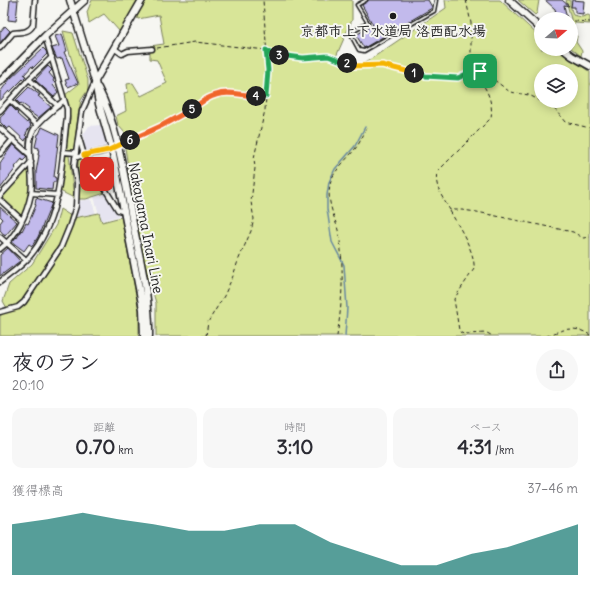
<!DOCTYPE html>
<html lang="ja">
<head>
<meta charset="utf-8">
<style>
	:root { --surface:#fff; --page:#f7f7f7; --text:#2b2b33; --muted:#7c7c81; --accent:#0f766e }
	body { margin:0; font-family:Delius,"Klee One",sans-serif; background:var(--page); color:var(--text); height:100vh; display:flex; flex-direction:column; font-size:15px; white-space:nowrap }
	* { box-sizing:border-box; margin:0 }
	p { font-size:13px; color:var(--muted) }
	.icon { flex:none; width:22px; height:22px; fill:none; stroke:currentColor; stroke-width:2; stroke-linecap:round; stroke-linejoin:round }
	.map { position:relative; height:336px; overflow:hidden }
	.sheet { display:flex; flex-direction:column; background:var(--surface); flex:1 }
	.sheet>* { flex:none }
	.needle { width:26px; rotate:71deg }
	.buttons { position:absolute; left:534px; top:12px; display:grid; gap:8px }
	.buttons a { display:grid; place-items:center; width:44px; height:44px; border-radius:50%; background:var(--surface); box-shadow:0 2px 10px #0003; font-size:20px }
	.pin { position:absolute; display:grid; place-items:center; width:34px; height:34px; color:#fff; margin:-17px; border-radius:8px; box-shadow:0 2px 6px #0006 }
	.km { position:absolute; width:20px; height:20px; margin:-10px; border-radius:50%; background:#222; color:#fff; font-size:11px; line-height:20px; text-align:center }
	.round { display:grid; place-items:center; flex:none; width:42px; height:42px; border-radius:21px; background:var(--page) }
	.headline { display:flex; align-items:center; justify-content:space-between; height:68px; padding:0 12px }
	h1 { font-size:22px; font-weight:800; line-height:30px }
	.stats { display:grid; grid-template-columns:repeat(3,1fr); gap:6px; height:68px; padding:4px 12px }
	.stats div { display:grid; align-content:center; border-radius:10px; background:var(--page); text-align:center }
	.stats b { font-size:20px; font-weight:800 }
	.stats small { font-size:11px; font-weight:400 }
	.stats p { font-size:11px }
	.chart { height:112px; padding:8px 12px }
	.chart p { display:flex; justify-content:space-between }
	.chart svg { width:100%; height:72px; margin-top:4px; fill:var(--accent); opacity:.7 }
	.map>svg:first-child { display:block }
</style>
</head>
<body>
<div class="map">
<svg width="590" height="336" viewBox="0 0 590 336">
	<rect width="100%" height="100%" fill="#f6f6f2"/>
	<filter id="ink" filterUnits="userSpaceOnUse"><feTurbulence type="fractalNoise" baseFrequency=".025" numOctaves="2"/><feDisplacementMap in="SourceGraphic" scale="8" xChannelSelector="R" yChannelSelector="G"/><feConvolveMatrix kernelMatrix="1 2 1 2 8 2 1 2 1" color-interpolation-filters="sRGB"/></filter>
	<g filter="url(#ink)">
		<path fill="#e6e4f0" d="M 101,125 L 107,148 L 86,152 L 83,135 L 89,126 Z
			M 105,194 L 119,216 L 101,221 L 94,197 Z
			M 91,199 L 96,214 L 73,218 L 78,201 Z"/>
		<path fill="#d8e598" stroke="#7a805a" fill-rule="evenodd" d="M 92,0 L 352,0 L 352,20 L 335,59 L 346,63 L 362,65 L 446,8 L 445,0 L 500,0 L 541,38 L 541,49 L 557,49 L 590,72 L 590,336 L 156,336 L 156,303 L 143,258 L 125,148 L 125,133 L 118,125 L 116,116 L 126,111 L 124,93 L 128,92 L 127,84 L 133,83 L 141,96 L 167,83 L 157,60 L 150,59 L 150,46 L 164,44 L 159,15 L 138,19 L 134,12 L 126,26 L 120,32 L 104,14 L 89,23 L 87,12 ZM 541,71 L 571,71 L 571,101 L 541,101 Z
			M 518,0 L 539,0 L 537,13 L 535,15 Z
			M 566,0 L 570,0 L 570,5 L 573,15 L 582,17 L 588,15 L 590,16 L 590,24 L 575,23 L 571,29 L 571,19 Z
			M 63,31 L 73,33 L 88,80 L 88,90 L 81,100 L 78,116 L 74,150 L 66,150 L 70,118 L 65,95 L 79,84 Z
			M 574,35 L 577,36 L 576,42 L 582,51 L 581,56 L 571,48 L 574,41 L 572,36 Z
			M 65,154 L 69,155 L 74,198 L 60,191 Z
			M 83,158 L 98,185 L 105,193 L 86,199 L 77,199 L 78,160 Z
			M 28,167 L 31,194 L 22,216 L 2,197 Z
			M 60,209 L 74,218 L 99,213 L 102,222 L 121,217 L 139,310 L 139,336 L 0,336 L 0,316 L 8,310 L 3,301 L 9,284 L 32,264 L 56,225 Z"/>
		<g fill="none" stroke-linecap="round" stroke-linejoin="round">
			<path stroke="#6788a0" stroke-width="1.5" d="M 345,336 L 347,308 L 344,265 L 332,242 L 327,209 L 327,195 L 329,182 L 335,169 L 355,146 L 365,127"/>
		</g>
		<path fill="#c2baec" stroke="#1c1c1c" d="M 10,0 L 18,0 L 16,21 L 8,20 Z
			M 368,0 L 428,0 L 432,7 L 432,8 L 364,48 L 356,35 L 373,25 L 362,5 Z
			M 545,0 L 562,0 L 569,6 L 564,5 L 567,19 L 551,19 L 556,13 L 555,9 Z
			M 572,0 L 584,1 L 583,14 L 575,13 L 575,7 L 571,7 Z
			M 5,26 L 10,31 L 0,43 L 0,32 Z
			M 62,34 L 67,51 L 64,52 L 78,83 L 68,87 L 65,80 L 69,79 L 62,58 L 57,59 L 52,48 L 59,46 L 55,36 Z
			M 43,48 L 46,51 L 47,54 L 33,68 L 32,66 L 24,75 L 26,76 L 10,92 L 9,91 L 0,101 L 0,92 L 10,79 Z
			M 48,66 L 52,70 L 49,73 L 54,79 L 53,81 L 55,83 L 53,85 L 58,92 L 54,97 L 35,80 Z
			M 29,87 L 40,95 L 38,96 L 51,107 L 38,118 L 28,111 L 29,109 L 21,103 L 20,104 L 16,100 Z
			M 10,105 L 18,113 L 17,114 L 27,123 L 28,121 L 31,125 L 30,126 L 31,126 L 26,133 L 27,134 L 25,135 L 27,137 L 25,141 L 10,127 L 7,129 L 0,122 L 0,118 Z
			M 42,127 L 59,135 L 54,177 L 56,178 L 56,182 L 53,182 L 52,190 L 36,188 L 36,172 L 39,155 L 38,155 L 39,148 L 35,147 L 38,134 L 39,134 Z
			M 13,144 L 27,157 L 23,161 L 22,159 L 15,167 L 16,168 L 0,189 L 0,163 Z
			M 36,198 L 52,203 L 38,237 L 32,246 L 29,244 L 24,251 L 12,242 L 16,237 L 17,238 L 21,230 L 22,231 L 26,223 L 28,224 L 36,205 L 35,204 Z
			M 0,207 L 17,222 L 5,236 L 0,230 L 0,223 L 3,219 L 0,216 Z
			M 8,248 L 20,261 L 0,276 L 0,255 Z"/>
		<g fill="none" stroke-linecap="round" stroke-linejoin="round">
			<defs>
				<path id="lane" d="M 366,0 L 357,5 L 368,23 L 354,31 L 352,37 L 359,50 L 364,51 L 434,11 L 436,0"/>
				<path id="street" d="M 0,48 L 13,33 C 21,32 29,33 33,25 L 35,0
					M 115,49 L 122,54 L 128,51 L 152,49
					M 29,79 L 58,106
					M 10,100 L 37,125
					M 0,111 L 29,79 L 52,57
					M 0,128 L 30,155
					M 79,138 L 84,155 L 118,210 L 125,212
					M 63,152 L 76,153
					M 0,154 L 13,139
					M 75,158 C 87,153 101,154 113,148
					M 31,193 L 58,195
					M 0,196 L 31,162
					M 0,200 L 22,220
					M 0,237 L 26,260
					M 0,249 C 16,237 27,214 31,194 C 33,185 31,175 31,166 C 30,156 28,143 32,133 C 36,122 55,109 64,100
					M 0,282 C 10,274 22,266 30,256 C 62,217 61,164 67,117 L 67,109 L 45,36
					M 0,312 L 18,307 L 24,302 L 61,247 L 70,225 L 76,206 L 77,183 L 74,166 L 82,111 L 95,82"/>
				<path id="secondary" d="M 70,0 L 95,81 L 99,104 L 112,149 L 143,309 L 144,336
					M 509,0 L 541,29
					M 563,49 L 572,56 L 590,66
					M 95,81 L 142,0
					M 0,82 L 45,36 L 85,0
					M 98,88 C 118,127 124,176 132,218 C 139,257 150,296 149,336"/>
			</defs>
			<use href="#lane" stroke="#1c1c1c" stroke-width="5"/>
			<use href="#street" stroke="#1c1c1c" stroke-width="7"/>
			<use href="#secondary" stroke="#1c1c1c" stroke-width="9"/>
			<path stroke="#1c1c1c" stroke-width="1" stroke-dasharray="4 3" stroke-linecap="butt" d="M 466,0 L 471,23 L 471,55 L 477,69 L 489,76 L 510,92 L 529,95 L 541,101
				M 574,21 L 590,22
				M 157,48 L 195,42 L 266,50 L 271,54 L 303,58 L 328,56 L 353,66 L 382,65 L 425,76 L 455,78 L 481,82 C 489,92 493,106 491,118 L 437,172 C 434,187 443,198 450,210 L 462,210 L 477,212 L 573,232 L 583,238 L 590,237
				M 460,78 L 477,69
				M 542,101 L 553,107 L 565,122 L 590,128
				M 123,144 C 145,133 168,123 190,111 C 199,105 208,95 219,94 C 234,91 250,96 265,96
				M 450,211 C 458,225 476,253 474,269 L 454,299 L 459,330 L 461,333 L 464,334 L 487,333 L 493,336
				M 206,336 L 208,322 L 224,296 L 233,276 L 238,261 L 251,231 L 254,219 L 251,202 L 255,168 L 254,158 L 265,110 L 268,70 L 263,0
				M 337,336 C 342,305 344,273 340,241 C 338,219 323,202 332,178 C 337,168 348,158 355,149 C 360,143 363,135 367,128
				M 547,336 C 563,329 575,325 590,335"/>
			<use href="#lane" stroke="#f6f6f2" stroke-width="2"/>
			<use href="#street" stroke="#f6f6f2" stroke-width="4"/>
			<use href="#secondary" stroke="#f6f6f2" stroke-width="6"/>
		</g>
	</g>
	<g fill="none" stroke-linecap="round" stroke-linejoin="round" filter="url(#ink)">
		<defs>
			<path id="split-1" d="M 414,73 L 425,76 L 458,78 L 477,69 L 480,71"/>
			<path id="split-2" d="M 347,63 L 353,66 L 382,65 L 414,73"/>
			<path id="split-3" d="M 279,55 L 303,58 L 328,56 L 347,63"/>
			<path id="split-4" d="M 256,96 L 266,96 L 268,70 L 266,50 L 271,54 L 279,55"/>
			<path id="split-5" d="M 192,109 C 199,104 207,97 216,95 C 228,90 244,96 256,96"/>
			<path id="split-6" d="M 130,140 L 161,126 L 192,109"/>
			<path id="split-7" d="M 97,174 L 84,155 L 109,150 L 130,140"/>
		</defs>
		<use href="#split-1" stroke="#fff" stroke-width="8"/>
		<use href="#split-2" stroke="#fff" stroke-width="8"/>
		<use href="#split-3" stroke="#fff" stroke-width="8"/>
		<use href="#split-4" stroke="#fff" stroke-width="8"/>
		<use href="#split-5" stroke="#fff" stroke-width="8"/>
		<use href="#split-6" stroke="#fff" stroke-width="8"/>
		<use href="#split-7" stroke="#fff" stroke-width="8"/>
		<use href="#split-1" stroke="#22a559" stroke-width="5"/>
		<use href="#split-2" stroke="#f5b400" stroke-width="5"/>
		<use href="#split-3" stroke="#22a559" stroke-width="5"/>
		<use href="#split-4" stroke="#22a559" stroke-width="5"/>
		<use href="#split-5" stroke="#f0652b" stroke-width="5"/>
		<use href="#split-6" stroke="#f0652b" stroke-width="5"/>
		<use href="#split-7" stroke="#f5b400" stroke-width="5"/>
	</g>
	<circle fill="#1c1c1c" stroke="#f6f6f2" stroke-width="1.5" cx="393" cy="16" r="4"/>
	<g text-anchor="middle" stroke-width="4" stroke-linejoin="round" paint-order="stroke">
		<g font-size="14" font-weight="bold" fill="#1c1c1c" stroke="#f6f6f2">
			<text x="393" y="36">京都市上下水道局 洛西配水場</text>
		</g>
		<g font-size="14" fill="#1c1c1c" stroke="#f6f6f2">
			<text transform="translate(146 228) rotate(79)" y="5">Nakayama Inari Line</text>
		</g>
	</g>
</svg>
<div class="buttons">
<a><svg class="needle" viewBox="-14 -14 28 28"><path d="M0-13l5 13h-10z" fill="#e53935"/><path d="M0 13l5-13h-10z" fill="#7c7c81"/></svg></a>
<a><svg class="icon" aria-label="layers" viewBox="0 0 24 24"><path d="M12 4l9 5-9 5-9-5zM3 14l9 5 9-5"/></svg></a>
</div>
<div class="pin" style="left:480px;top:71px;background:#1e9e55"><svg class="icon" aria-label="arrive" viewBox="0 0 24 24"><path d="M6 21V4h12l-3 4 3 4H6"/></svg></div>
<div class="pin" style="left:97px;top:174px;background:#d93025"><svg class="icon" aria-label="check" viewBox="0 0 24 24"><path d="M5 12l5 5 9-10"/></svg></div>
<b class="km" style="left:414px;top:73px">1</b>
<b class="km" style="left:347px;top:63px">2</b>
<b class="km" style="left:279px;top:55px">3</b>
<b class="km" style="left:256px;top:96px">4</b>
<b class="km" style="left:192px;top:109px">5</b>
<b class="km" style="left:130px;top:140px">6</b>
</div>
<section class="sheet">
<div class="headline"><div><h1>夜のラン</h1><p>20:10</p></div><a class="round"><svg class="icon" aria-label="share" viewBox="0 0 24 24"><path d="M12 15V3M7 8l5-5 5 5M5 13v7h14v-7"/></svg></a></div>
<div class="stats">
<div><p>距離</p><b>0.70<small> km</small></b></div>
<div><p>時間</p><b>3:10</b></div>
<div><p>ペース</p><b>4:31<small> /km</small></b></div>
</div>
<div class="chart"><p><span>獲得標高</span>37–46 m</p>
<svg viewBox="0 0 160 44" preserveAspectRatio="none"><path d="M0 44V13L10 10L20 6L30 10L40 13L50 17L60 17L70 13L80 13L90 24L100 31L110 38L120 38L130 31L140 27L150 20L160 13V44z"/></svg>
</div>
</section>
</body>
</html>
